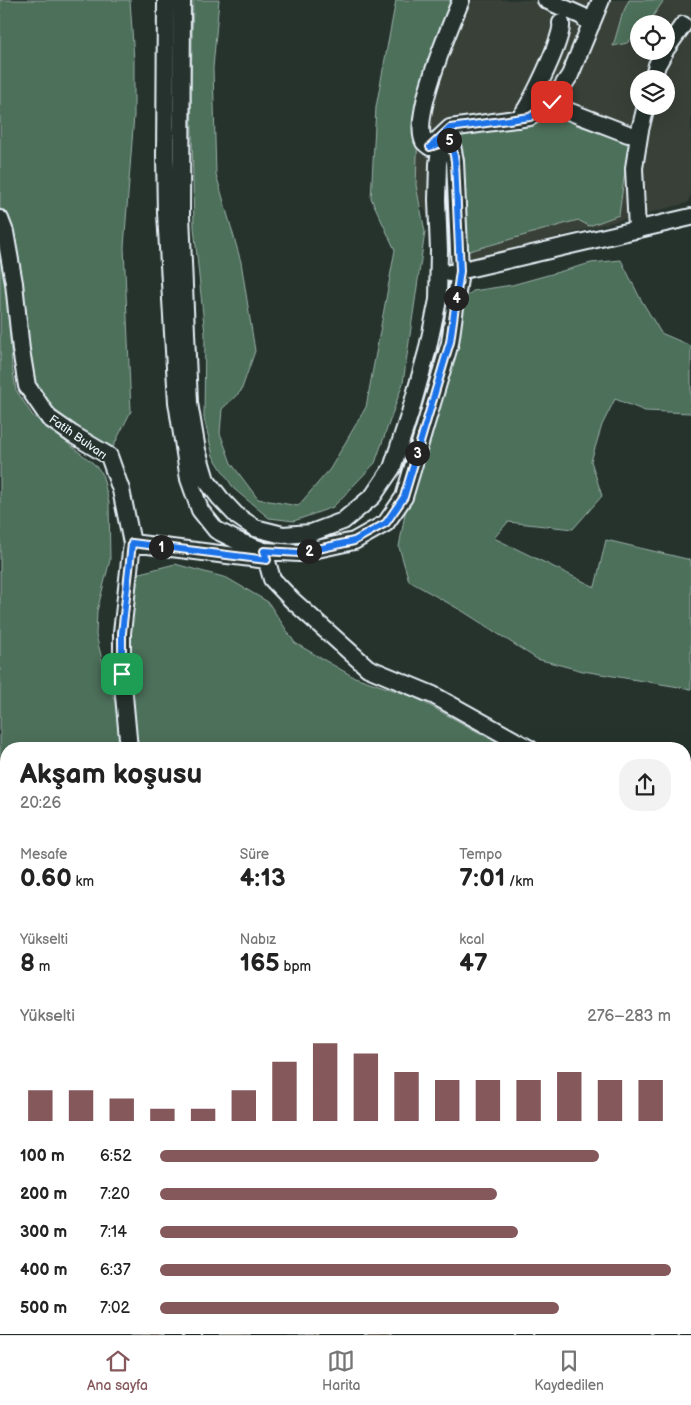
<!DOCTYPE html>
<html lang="tr">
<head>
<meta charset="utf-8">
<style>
	:root { --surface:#fff; --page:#f2f2f2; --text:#222; --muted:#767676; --line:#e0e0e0; --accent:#85585c }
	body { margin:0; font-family:"Balsamiq Sans",sans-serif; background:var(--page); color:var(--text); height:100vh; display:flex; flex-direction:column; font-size:19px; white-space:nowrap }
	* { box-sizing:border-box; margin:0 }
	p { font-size:16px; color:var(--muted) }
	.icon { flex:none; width:28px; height:28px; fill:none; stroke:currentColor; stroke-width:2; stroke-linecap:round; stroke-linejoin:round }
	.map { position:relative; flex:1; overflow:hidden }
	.details { position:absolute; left:0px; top:742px; width:691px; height:592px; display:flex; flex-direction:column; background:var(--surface); border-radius:20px 20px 0 0; box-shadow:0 5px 20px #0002 }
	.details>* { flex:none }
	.controls { position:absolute; left:630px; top:15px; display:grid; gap:10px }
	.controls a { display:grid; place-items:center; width:45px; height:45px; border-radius:50%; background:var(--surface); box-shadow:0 5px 20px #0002; font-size:25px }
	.pin { position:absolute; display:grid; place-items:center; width:42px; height:42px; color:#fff; margin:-21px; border-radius:10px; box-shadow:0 2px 8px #0006 }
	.km { position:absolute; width:25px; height:25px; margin:-12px; border-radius:50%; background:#222; color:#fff; font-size:14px; line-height:25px; text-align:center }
	.round { display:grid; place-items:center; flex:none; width:52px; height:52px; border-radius:20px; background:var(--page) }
	.headline { display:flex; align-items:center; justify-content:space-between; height:85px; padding:0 20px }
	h1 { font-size:28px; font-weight:600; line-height:38px }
	.metrics { display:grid; grid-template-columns:repeat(3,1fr); gap:8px; height:85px; padding:5px 20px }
	.metrics div { display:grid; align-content:center }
	.metrics b { font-size:25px; font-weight:600 }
	.metrics small { font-size:14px; font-weight:400 }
	.metrics p { font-size:14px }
	.chart { height:140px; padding:10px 20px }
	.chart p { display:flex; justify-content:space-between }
	.chart svg { width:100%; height:90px; margin-top:5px; stroke:var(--accent); stroke-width:6 }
	ul { padding:0 20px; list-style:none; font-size:16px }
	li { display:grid; grid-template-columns:80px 60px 1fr; align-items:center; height:38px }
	li i { height:12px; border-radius:6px; background:var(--accent) }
	.tab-bar { display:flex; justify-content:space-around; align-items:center; height:70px; border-top:1px solid var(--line); background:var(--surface); font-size:14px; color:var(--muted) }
	.tab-bar a { display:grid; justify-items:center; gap:2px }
	.tab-bar .selected { color:var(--accent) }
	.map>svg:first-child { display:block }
</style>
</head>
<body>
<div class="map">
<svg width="691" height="1335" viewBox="0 0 691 1335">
	<rect width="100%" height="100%" fill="#26332d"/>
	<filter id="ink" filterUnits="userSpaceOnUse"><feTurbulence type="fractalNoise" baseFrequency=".02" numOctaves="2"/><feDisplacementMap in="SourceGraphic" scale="10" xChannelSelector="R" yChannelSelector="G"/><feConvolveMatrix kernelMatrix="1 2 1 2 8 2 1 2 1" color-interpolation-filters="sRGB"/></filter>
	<g filter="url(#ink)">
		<path fill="#394037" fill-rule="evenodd" d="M 427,0 L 691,0 L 691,195 L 687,203 L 453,264 L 409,180 ZM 639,24 L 666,24 L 666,51 L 639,51 ZM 639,79 L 666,79 L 666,106 L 639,106 Z"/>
		<path fill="#4d6f5a" stroke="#9ab0a9" d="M 0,0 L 130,0 L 134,60 L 134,115 L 124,247 L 131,411 L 113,447 L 66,423 L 35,396 L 8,233 L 0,207 Z
			M 193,0 L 219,0 L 213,68 L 216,174 L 241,262 L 255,351 L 241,391 L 222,409 L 220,433 L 231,463 L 258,499 L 298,506 L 330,469 L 366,407 L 395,250 L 371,198 L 376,107 L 396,0 L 458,0 L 418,130 L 416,185 L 425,232 L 403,383 L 375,463 L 333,507 L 294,521 L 269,518 L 234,489 L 213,456 L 204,418 L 205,334 L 194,227 L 191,89 Z
			M 629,0 L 664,0 L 653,16 L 646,24 L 639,24 L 639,31 L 627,43 L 613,46 L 622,15 Z
			M 551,113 L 562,114 L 576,125 L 629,142 L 619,215 L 589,226 L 578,220 L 452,256 L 447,246 L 445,175 L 447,140 L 471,132 L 541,120 Z
			M 0,252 L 6,273 L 12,366 L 16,390 L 33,416 L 93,463 L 102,473 L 109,503 L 110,560 L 97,611 L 96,635 L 106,676 L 119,714 L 122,749 L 6,749 L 6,786 L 3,784 L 0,776 Z
			M 621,260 L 640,298 L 661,333 L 691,346 L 691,413 L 645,411 L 615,399 L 602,425 L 591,461 L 602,496 L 573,529 L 508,522 L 494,538 L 595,587 L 606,540 L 691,560 L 691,689 L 583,671 L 537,659 L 464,612 L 409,581 L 399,547 L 406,508 L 456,305 L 473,291 L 512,285 L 591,263 Z
			M 175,564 L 227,578 L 268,602 L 295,643 L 352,676 L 414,697 L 509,749 L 135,749 L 129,684 L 128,576 Z
			M 691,769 L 691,885 L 685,871 L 685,777 Z
			M 685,970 L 691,973 L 691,1181 L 685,1175 Z"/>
		<path fill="#655e4e" stroke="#e8f1f8" d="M 6,870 L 6,922 L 0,923 L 0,871 Z
			M 5,1238 L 6,1238 L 6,1283 L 0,1282 Z
			M 135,1329 L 160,1329 L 163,1335 L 130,1335 L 128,1332 Z
			M 221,1329 L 247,1329 L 250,1335 L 220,1335 L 218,1330 Z
			M 285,1329 L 315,1329 L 318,1335 L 288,1335 Z
			M 371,1329 L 388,1329 L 393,1335 L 364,1335 Z"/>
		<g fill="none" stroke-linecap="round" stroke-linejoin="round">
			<defs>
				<path id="minor" d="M 166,0 L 165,156 L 166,213 L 177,402 L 189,479 L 200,510 L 216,530 L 240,542 L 264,551 L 299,553 L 354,541 L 386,523 L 404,497 L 450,343 L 460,271 L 455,161 L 451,140 L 430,147
					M 182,0 L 181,215 L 189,403 L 197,450 L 206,480 L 220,498 L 237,516 L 255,528 L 283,535 L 311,533 L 343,521 L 373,496 L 392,468 L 410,413 L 427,352 L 438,300 L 439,251 L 437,200 L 438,164 L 441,144 L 432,147
					M 546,0 L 582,16 L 591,25
					M 666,49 L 683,25
					M 653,79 L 657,65 L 665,51
					M 545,107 L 563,109 L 628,134 L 639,136
					M 519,119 C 530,106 564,37 561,23
					M 433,144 L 450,128 L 530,117 L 552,102 L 570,75 L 601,0
					M 430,147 C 429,147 425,143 424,142 C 411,117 450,27 461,0
					M 0,219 L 5,232 L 14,283 L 21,350 L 27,386 L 49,418 L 72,434 L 109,456 L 121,490 L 132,543 L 122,633 L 122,674 L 129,749
					M 637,230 L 634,168 L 640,130 L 646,106
					M 450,273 L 691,217
					M 132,543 L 267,560
					M 264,551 L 272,579 L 292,600 L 368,668 L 433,695 L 530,749
					M 685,775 L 691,775
					M 0,1013 L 6,1012
					M 0,1229 L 6,1228
					M 188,1329 L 193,1335
					M 659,1329 L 670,1335
					M 524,1335 L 525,1329"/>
			</defs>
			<use href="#minor" stroke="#e8f1f8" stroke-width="20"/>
			<use href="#minor" stroke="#26332d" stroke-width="16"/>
		</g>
	</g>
	<g fill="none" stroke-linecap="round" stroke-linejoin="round" filter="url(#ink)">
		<defs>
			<path id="route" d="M 122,674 L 122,633 L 132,543 L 267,560 L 264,551 L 300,553 L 354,541 L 386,523 L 404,497 L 450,342 L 460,271 L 455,161 L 451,140 L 430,147 L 450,128 L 530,117 L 552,102"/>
		</defs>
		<use href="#route" stroke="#fff" stroke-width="10"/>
		<use href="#route" stroke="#1a73e8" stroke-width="6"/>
	</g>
	<g text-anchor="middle" stroke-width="4" stroke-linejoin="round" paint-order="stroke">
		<g font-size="12" fill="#e8f1f8" stroke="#26332d">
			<text transform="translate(78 437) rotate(35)" y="4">Fatih Bulvarı</text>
		</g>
	</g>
</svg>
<div class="controls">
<a><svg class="icon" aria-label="locate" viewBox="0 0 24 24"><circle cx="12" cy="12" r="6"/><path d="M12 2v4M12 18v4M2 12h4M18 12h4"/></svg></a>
<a><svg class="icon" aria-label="layers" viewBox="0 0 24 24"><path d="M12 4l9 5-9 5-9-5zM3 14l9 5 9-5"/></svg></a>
</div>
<div class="pin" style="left:122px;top:674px;background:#1e9e55"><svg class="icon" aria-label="arrive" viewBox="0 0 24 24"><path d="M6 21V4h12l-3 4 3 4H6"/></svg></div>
<div class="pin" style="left:552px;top:102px;background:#d93025"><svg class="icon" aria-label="check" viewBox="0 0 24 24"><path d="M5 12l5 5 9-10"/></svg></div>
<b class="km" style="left:161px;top:547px">1</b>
<b class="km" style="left:309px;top:551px">2</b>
<b class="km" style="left:417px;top:453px">3</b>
<b class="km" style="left:456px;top:298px">4</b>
<b class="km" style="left:449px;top:140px">5</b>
<section class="details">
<div class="headline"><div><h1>Akşam koşusu</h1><p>20:26</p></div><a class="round"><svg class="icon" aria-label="share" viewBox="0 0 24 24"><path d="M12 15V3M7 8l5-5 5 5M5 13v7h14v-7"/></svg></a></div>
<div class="metrics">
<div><p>Mesafe</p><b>0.60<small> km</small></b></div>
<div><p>Süre</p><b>4:13</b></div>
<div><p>Tempo</p><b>7:01<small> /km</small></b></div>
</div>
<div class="metrics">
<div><p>Yükselti</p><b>8<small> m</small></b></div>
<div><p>Nabız</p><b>165<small> bpm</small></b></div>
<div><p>kcal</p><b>47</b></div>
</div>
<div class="chart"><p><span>Yükselti</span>276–283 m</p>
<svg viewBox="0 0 160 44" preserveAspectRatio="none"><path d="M5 44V29M15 44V29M25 44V33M35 44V38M45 44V38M55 44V29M65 44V15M75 44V6M85 44V11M95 44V20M105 44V24M115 44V24M125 44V24M135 44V20M145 44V24M155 44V24"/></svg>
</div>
<ul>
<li><b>100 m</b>6:52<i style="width:86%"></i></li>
<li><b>200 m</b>7:20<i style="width:66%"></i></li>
<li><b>300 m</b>7:14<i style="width:70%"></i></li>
<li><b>400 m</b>6:37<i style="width:100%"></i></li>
<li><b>500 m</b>7:02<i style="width:78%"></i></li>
</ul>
</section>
</div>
<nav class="tab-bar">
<a class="selected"><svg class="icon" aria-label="home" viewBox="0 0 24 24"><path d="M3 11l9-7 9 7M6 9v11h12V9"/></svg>Ana sayfa</a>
<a><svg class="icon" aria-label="map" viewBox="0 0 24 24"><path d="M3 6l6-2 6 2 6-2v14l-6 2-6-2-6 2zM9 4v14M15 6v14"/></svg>Harita</a>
<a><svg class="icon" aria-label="saved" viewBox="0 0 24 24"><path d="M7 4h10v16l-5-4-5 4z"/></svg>Kaydedilen</a>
</nav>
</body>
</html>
